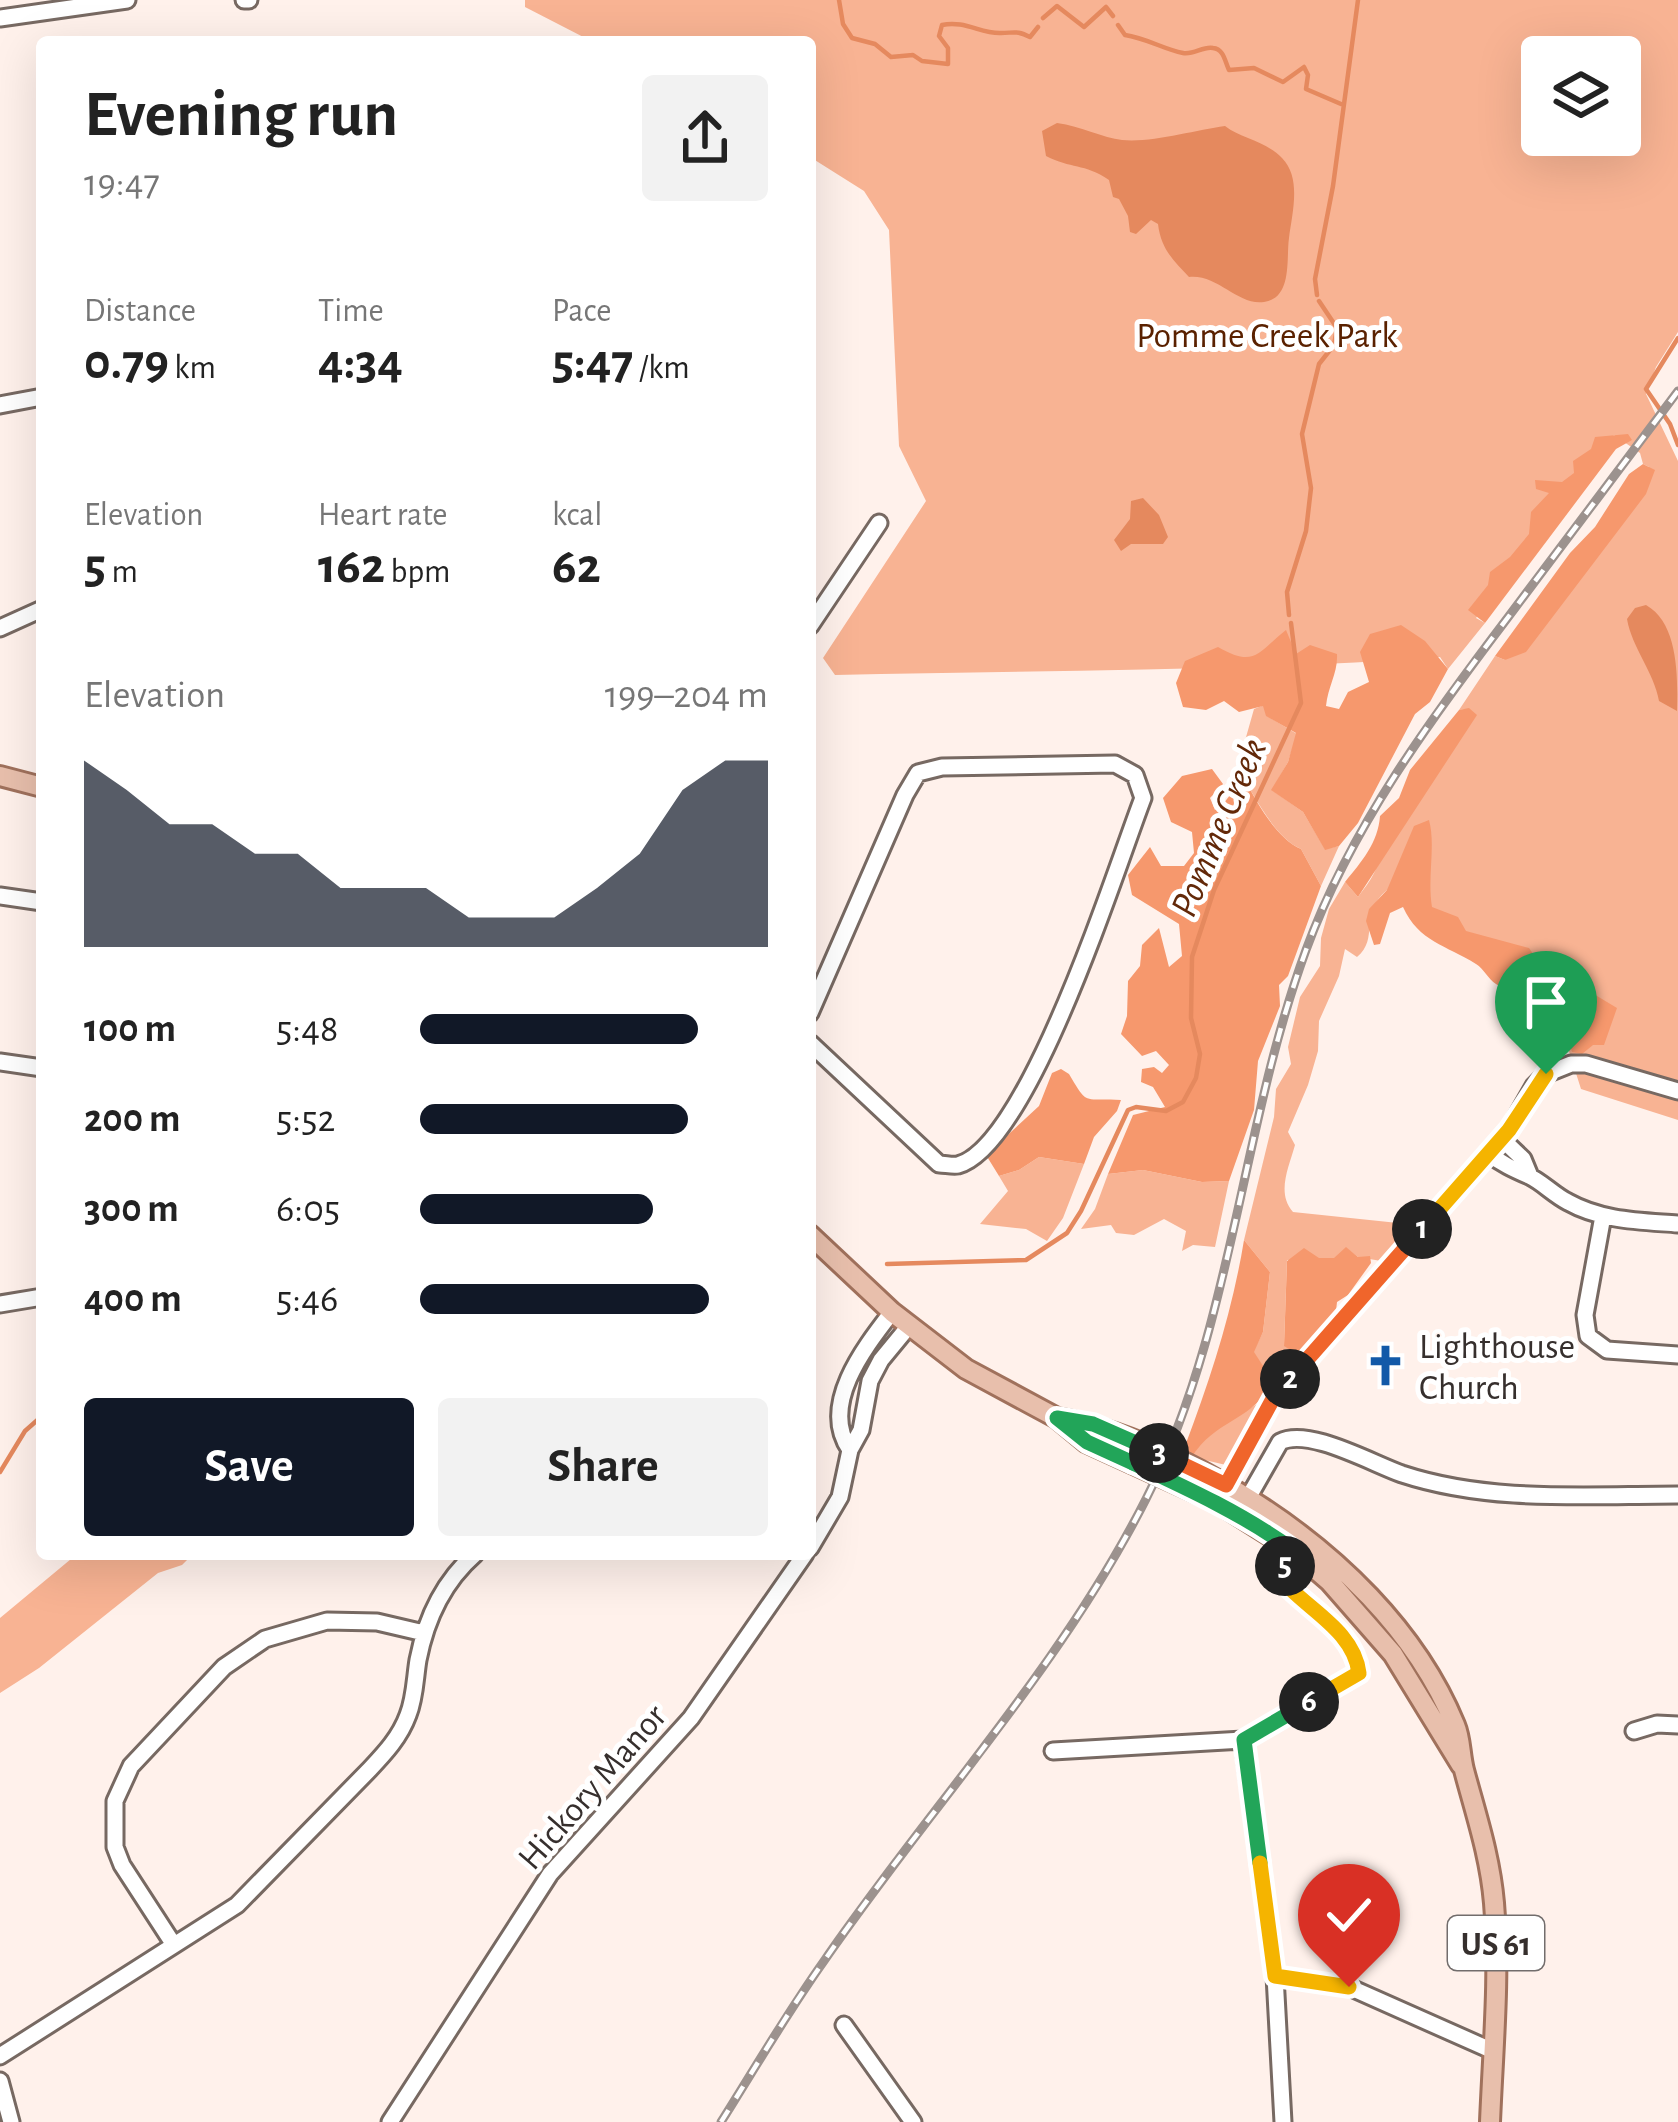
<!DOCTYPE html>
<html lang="en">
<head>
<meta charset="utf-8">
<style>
	:root { --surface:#fff; --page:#f2f2f2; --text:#222; --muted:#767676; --accent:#111827 }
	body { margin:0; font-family:"Alegreya Sans",sans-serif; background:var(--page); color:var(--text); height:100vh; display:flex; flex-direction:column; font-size:45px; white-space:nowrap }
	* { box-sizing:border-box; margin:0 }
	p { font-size:39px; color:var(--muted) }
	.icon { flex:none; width:66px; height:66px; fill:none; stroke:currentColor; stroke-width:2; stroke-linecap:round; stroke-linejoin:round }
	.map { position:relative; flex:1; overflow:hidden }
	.sheet { position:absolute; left:36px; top:36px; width:780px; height:1524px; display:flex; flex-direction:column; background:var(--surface); border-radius:12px; box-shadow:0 12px 48px #0002 }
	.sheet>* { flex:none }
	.tools { position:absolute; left:1521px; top:36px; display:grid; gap:24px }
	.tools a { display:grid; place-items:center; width:120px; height:120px; border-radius:12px; background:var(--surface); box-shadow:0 12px 48px #0002; font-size:60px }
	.pin { position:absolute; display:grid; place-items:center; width:102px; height:102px; color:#fff; margin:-123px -51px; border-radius:50% 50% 50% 0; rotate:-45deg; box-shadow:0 0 12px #0007 }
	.pin .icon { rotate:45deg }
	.km { position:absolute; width:60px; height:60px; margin:-30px; border-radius:50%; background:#222; color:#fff; font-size:33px; line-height:60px; text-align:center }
	.round { display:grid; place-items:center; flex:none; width:126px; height:126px; border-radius:12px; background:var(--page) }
	.headline { display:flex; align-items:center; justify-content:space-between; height:204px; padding:0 48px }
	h1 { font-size:66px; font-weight:700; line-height:90px }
	.stats { display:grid; grid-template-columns:repeat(3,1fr); gap:18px; height:204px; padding:12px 48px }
	.stats div { display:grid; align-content:center }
	.stats b { font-size:51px; font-weight:700 }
	.stats small { font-size:33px; font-weight:400 }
	.stats p { font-size:33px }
	.chart { height:336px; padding:24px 48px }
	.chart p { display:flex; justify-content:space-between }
	.chart svg { width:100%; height:216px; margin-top:12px; fill:var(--accent); opacity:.7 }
	.action { display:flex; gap:24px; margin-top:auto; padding:24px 48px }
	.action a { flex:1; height:138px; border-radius:12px; background:var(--accent); color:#fff; font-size:48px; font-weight:700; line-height:138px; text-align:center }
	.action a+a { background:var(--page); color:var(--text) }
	ul { padding:0 48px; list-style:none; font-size:39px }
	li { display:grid; grid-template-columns:192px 144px 1fr; align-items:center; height:90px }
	li i { height:30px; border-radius:15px; background:var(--accent) }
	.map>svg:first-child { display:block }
</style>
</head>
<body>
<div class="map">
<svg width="1678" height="2122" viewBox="0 0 1678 2122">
	<rect width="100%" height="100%" fill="#fff1eb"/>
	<path fill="#f8b393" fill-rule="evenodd" d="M 525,0 L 1678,0 L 1678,332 L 1656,367 L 1646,394 L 1678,461 L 1678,1120 L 1581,1089 L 1567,1045 L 1526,988 L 1387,890 C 1358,914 1380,938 1357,957 L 1345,949 L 1339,976 L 1319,1021 L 1318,1051 L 1308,1085 L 1288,1132 L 1295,1145 C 1289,1167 1276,1193 1293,1212 L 1398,1223 L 1406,1233 L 1381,1261 L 1358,1257 L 1346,1248 L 1335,1258 L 1287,1260 L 1284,1345 L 1297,1354 L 1268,1389 L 1264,1369 L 1253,1352 L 1263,1332 L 1270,1272 L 1244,1240 L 1274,1117 L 1276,1089 L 1291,1064 L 1288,1047 L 1300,997 L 1320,966 L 1321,938 L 1329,909 L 1345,882 L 1358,897 C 1371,880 1380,868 1380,846 L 1469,709 L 1459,710 L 1495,656 L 1505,660 L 1649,467 L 1643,464 L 1640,453 L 1614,435 L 1476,618 L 1485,623 L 1448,669 L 1440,657 C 1239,672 1036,670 835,675 L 823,658 L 926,501 L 899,446 L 889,230 L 864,191 L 810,157 L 810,42 L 593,42 L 525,7 ZM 1542,57 L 1620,57 L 1620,135 L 1542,135 Z
		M 1264,705 L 1267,716 L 1297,734 L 1288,762 L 1272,790 L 1303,812 L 1325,849 L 1339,846 L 1321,886 L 1301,849 C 1272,836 1255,794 1237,769 L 1254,709 Z
		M 1039,1157 L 1084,1164 L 1063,1218 L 1047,1241 L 1026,1229 L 980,1224 L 1008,1191 L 999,1176 L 1019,1170 Z
		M 1143,1170 L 1202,1182 L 1229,1181 L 1215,1247 L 1193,1245 L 1182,1251 L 1186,1231 L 1164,1219 L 1134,1235 L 1116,1233 L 1111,1225 L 1081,1229 L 1095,1209 L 1108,1174 Z
		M 1260,1402 L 1226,1465 L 1192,1457 L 1204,1437 Z
		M 77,1554 L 193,1554 L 182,1565 L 158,1573 L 39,1668 L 0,1693 L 0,1618 Z"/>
	<path fill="#f6986d" d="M 1628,434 L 1632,440 L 1616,449 L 1485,623 L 1468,610 L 1488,585 L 1490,572 L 1510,557 L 1529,534 L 1531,512 L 1549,493 L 1536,489 L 1535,480 L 1562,482 L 1574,473 L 1573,461 L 1591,449 L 1595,437 Z
		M 1643,464 L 1655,470 L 1646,494 L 1526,652 L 1505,660 L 1495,656 L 1570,553 L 1595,527 L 1629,474 Z
		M 1401,625 L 1425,641 L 1448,669 L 1430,702 L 1415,714 L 1358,823 L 1339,846 L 1325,850 L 1303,812 L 1271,790 L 1288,762 L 1296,733 L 1266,716 L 1263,706 L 1239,712 L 1224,701 L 1206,710 L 1183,707 L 1176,683 L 1185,661 L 1218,647 C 1255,668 1257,653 1286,630 L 1296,654 L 1310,645 L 1337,654 C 1338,673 1328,686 1326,706 L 1339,709 L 1348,692 L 1369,682 L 1360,652 L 1370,634 Z
		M 1469,708 L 1477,715 L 1358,897 L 1345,882 C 1362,861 1378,843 1380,816 L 1399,798 L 1410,770 L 1459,710 Z
		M 1212,769 L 1223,784 L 1210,798 L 1215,810 C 1229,802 1232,787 1245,780 C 1257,803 1277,839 1301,849 L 1321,886 L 1288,976 L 1279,985 L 1280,1006 L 1258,1061 L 1254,1110 L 1229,1181 L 1202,1182 L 1143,1170 L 1108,1174 L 1133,1115 L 1165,1107 L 1153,1087 L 1141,1082 L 1142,1069 L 1154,1067 L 1162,1073 L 1169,1065 L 1156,1051 L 1142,1056 L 1121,1034 L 1127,1016 L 1128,981 L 1140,966 L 1142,945 L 1159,928 L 1169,967 L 1182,956 L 1179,924 L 1132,895 L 1128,875 L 1150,847 L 1161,866 L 1184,866 L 1194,853 L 1192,832 L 1171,822 L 1163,798 L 1182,776 Z
		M 1429,820 C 1436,845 1427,878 1432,907 L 1458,917 L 1466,931 L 1529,948 L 1555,985 L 1580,1003 L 1592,993 L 1617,1008 L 1604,1045 L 1593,1045 L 1582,1054 L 1572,1052 C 1563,1014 1526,1004 1496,984 C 1488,979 1484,969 1476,964 C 1446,945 1419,942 1403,907 L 1390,913 L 1380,944 L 1374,945 L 1366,921 L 1369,909 L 1387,890 L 1414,826 Z
		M 1061,1069 L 1069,1074 C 1088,1106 1082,1098 1121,1100 L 1117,1111 L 1094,1137 L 1084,1164 L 1039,1157 L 1019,1170 L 999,1176 L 986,1155 L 1039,1106 L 1052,1073 Z
		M 1244,1240 L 1270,1272 L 1263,1332 L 1254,1352 L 1265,1369 L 1268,1389 C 1249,1421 1214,1421 1192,1457 L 1185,1453 L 1185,1446 C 1211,1377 1232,1313 1244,1240 Z
		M 1346,1247 L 1358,1257 L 1370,1256 L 1371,1263 L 1348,1295 L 1337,1302 L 1336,1311 L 1297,1354 L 1284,1346 L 1287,1261 L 1304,1248 L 1319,1258 L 1334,1258 Z"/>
	<path fill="#e5895e" d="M 1057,123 C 1081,126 1103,138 1122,140 C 1152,143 1195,130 1225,126 C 1242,139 1266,141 1282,158 C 1302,178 1292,214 1289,238 C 1286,258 1293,298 1264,302 C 1238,306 1218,274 1189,277 C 1175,262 1161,250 1158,224 L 1151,220 L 1136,234 L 1130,232 L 1128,216 L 1119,199 L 1113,197 L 1109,180 C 1084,163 1071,169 1046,156 L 1042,131 Z
		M 1143,498 L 1159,515 L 1168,537 L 1163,544 L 1131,544 L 1121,551 L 1114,540 L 1130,519 L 1131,501 Z
		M 1646,605 C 1678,623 1678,675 1677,711 L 1659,701 C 1654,672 1632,648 1627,619 L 1635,608 Z"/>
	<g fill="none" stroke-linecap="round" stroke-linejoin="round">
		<path stroke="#e5895e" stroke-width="4.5" d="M 839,0 L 843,24 L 852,38 L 875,44 L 891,57 L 913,55 L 922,61 L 948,64 L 948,48 L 939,36 L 942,25 C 965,20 981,34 1001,33 C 1014,33 1017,30 1030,37 L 1038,27
			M 1043,18 L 1057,6 L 1084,27 L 1106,7 L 1113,16
			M 1118,25 L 1125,35 C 1146,38 1163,49 1183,53 C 1194,55 1203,46 1213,48 C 1224,49 1225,62 1229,70 L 1254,68 L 1283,82 L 1304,67 L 1308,75 L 1306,89 L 1341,104
			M 1317,295 L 1315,279 L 1333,186 L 1358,0
			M 1678,338 L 1646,389 L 1670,424 L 1678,445
			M 1289,615 L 1287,592 L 1306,531 L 1311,488 L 1302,434 L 1319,364 L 1334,345 L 1337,328 L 1319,301
			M 887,1264 L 1026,1260 L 1067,1233 L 1081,1211 L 1128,1110 L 1136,1107 L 1166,1111 L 1183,1102 L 1196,1078 L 1200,1054 L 1191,1018 L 1192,957 L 1214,890 L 1301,703 L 1291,623
			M 0,1472 L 25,1431 L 42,1416"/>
		<defs>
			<path id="minor" d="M 244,0 L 249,0
				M 0,18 L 127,0
				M 0,405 L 42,397
				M 810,626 L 879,523
				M 0,628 L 42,609
				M 0,896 L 42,902
				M 810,1013 L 905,795 L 918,773 L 942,767 L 1115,764 L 1135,775 L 1143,798 C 1116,868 1029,1146 958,1165 C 952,1166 945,1164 939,1164 L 810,1043
				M 0,1062 L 42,1068
				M 1501,1138 L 1523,1159 L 1530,1176
				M 1488,1153 C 1502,1164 1513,1169 1529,1176 C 1542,1182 1554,1195 1568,1202 C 1602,1221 1640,1221 1678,1224
				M 1603,1216 L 1585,1315 L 1588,1336 L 1607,1350 L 1678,1355
				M 0,1304 L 42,1297
				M 850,1450 C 819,1405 865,1347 892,1312
				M 1226,1485 L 1274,1398 L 1509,1130 L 1534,1086 L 1546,1074 L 1571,1064 L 1586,1064 L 1678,1091
				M 1248,1498 L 1280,1442 C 1308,1427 1371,1463 1402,1474 C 1490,1503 1586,1495 1678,1495
				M 810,1548 L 840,1497 L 850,1450 L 861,1430 L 870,1381 L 881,1360 L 909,1326
				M 1634,1731 L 1657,1724 L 1678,1725
				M 1243,1740 L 1275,1976 L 1283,2122
				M 1053,1751 L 1243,1740 L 1359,1673 C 1354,1630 1306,1609 1279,1578 L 1293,1550
				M 174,1945 L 122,1865 L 115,1847 L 115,1801 L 131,1766 L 224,1667 L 265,1639 L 327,1621 L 377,1622 L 424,1633
				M 1275,1976 L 1349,1987 L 1493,2051
				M 844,2025 L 913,2122
				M 0,2056 L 237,1905 L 370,1769 C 385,1753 400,1737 408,1715 C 415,1698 415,1678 418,1660 C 426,1619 443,1582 475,1554
				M 0,2081 L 11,2122
				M 390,2122 L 550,1874 L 691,1718 L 805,1554"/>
			<path id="major" d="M 0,776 L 42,787
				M 810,1235 L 892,1312 L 966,1369 L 1057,1418 L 1086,1442 L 1217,1502 L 1293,1550 L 1330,1582 L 1393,1654 L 1461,1765
				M 1057,1418 C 1122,1429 1193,1463 1249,1499 C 1335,1553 1416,1630 1455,1725 C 1461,1739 1460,1755 1464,1770 C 1476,1815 1490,1856 1494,1903 C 1500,1976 1493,2049 1490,2122"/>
		</defs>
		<use href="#minor" stroke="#776962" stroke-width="21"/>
		<use href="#major" stroke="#a0715c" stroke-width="24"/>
		<use href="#minor" stroke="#fff" stroke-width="15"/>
		<use href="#major" stroke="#e8bfac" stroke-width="18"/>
		<defs>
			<path id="rail" d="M 721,2122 C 755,2068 787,2013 824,1961 C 930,1807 1061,1667 1146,1499 C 1233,1328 1240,1130 1306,950 C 1351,827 1430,720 1509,616 C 1565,541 1622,466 1678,391"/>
		</defs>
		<use href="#rail" stroke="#9c928e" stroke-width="9"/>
		<use href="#rail" stroke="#fff" stroke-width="4.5" stroke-dasharray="14" stroke-linecap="butt"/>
	</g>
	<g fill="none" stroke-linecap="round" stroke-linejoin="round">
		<defs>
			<path id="split-1" d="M 1422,1229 L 1509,1130 L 1546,1074"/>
			<path id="split-2" d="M 1290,1379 L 1422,1229"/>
			<path id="split-3" d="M 1159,1453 L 1226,1485 L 1274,1397 L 1290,1379"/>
			<path id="split-4" d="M 1133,1463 L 1087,1442 L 1057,1418 L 1093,1424 L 1159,1453"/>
			<path id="split-5" d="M 1133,1463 C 1189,1489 1243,1514 1293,1550 L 1285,1566"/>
			<path id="split-6" d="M 1285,1566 L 1280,1578 C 1306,1609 1354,1630 1359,1673 L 1309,1702"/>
			<path id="split-7" d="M 1260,1863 L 1244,1740 L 1309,1702"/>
			<path id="split-8" d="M 1260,1863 L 1275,1976 L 1349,1987"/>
		</defs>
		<use href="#split-1" stroke="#fff" stroke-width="24"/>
		<use href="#split-2" stroke="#fff" stroke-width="24"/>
		<use href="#split-3" stroke="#fff" stroke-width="24"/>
		<use href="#split-4" stroke="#fff" stroke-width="24"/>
		<use href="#split-5" stroke="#fff" stroke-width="24"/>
		<use href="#split-6" stroke="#fff" stroke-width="24"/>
		<use href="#split-7" stroke="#fff" stroke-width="24"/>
		<use href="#split-8" stroke="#fff" stroke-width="24"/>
		<use href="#split-1" stroke="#f5b400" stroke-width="15"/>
		<use href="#split-2" stroke="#f0652b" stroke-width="15"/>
		<use href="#split-3" stroke="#f0652b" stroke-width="15"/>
		<use href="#split-4" stroke="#22a559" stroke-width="15"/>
		<use href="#split-5" stroke="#22a559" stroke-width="15"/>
		<use href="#split-6" stroke="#f5b400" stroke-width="15"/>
		<use href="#split-7" stroke="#22a559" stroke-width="15"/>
		<use href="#split-8" stroke="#f5b400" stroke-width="15"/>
	</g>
	<defs>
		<symbol id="church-bare" viewBox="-9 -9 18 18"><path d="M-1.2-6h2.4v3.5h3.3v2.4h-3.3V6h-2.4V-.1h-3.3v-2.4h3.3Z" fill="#1259a8" stroke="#fff" stroke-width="2.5" paint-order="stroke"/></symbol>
	</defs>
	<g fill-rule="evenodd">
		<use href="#church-bare" x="1356" y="1336" width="59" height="59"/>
	</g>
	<g text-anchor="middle" stroke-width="10" stroke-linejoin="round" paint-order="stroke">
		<rect fill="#fff" stroke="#726d6c" stroke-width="3" x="1448" y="1916" width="96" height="54" rx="9"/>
		<g font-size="33" font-weight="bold" fill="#362f2d">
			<text x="1496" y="1955">US 61</text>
		</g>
		<g font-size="36" fill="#5a2100" stroke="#fff">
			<text x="1267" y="347">Pomme Creek Park</text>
		</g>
		<g font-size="36" fill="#362f2d" stroke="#fff" text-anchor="start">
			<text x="1419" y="1358">Lighthouse<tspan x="1419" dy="41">Church</tspan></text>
		</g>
		<g font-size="36" fill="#362f2d" stroke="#fff">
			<text transform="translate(591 1786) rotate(-49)" y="13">Hickory Manor</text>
		</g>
		<g font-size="39" font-style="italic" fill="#632909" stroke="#fff">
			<text transform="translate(1217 827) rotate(-67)" y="14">Pomme Creek</text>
		</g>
	</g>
</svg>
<div class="tools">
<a><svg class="icon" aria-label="layers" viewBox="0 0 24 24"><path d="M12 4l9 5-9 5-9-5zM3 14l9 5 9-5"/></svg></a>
</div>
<div class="pin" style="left:1546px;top:1074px;background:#1e9e55"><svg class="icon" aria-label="arrive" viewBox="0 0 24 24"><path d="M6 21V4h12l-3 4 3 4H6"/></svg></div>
<div class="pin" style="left:1349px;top:1987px;background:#d93025"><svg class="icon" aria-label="check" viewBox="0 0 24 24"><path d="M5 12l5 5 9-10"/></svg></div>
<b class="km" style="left:1422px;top:1229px">1</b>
<b class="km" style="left:1290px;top:1379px">2</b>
<b class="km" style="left:1159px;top:1453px">3</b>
<b class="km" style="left:1285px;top:1566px">5</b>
<b class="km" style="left:1309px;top:1702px">6</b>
<section class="sheet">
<div class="headline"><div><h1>Evening run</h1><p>19:47</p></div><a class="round"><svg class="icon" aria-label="share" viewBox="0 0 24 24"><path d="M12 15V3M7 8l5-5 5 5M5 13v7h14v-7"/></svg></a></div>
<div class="stats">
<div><p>Distance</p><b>0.79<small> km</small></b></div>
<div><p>Time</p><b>4:34</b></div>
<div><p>Pace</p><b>5:47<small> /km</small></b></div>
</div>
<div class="stats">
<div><p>Elevation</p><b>5<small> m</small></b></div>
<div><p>Heart rate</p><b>162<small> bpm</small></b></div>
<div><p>kcal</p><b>62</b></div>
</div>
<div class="chart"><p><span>Elevation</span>199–204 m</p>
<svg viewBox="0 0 160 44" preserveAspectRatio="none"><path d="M0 44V6L10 12L20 19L30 19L40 25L50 25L60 32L70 32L80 32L90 38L100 38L110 38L120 32L130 25L140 12L150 6L160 6V44z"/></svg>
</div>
<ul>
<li><b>100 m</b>5:48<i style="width:80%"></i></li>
<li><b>200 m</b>5:52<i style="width:77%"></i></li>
<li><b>300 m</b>6:05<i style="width:67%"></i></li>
<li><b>400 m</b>5:46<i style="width:83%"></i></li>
</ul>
<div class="action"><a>Save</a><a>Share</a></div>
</section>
</div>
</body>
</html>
